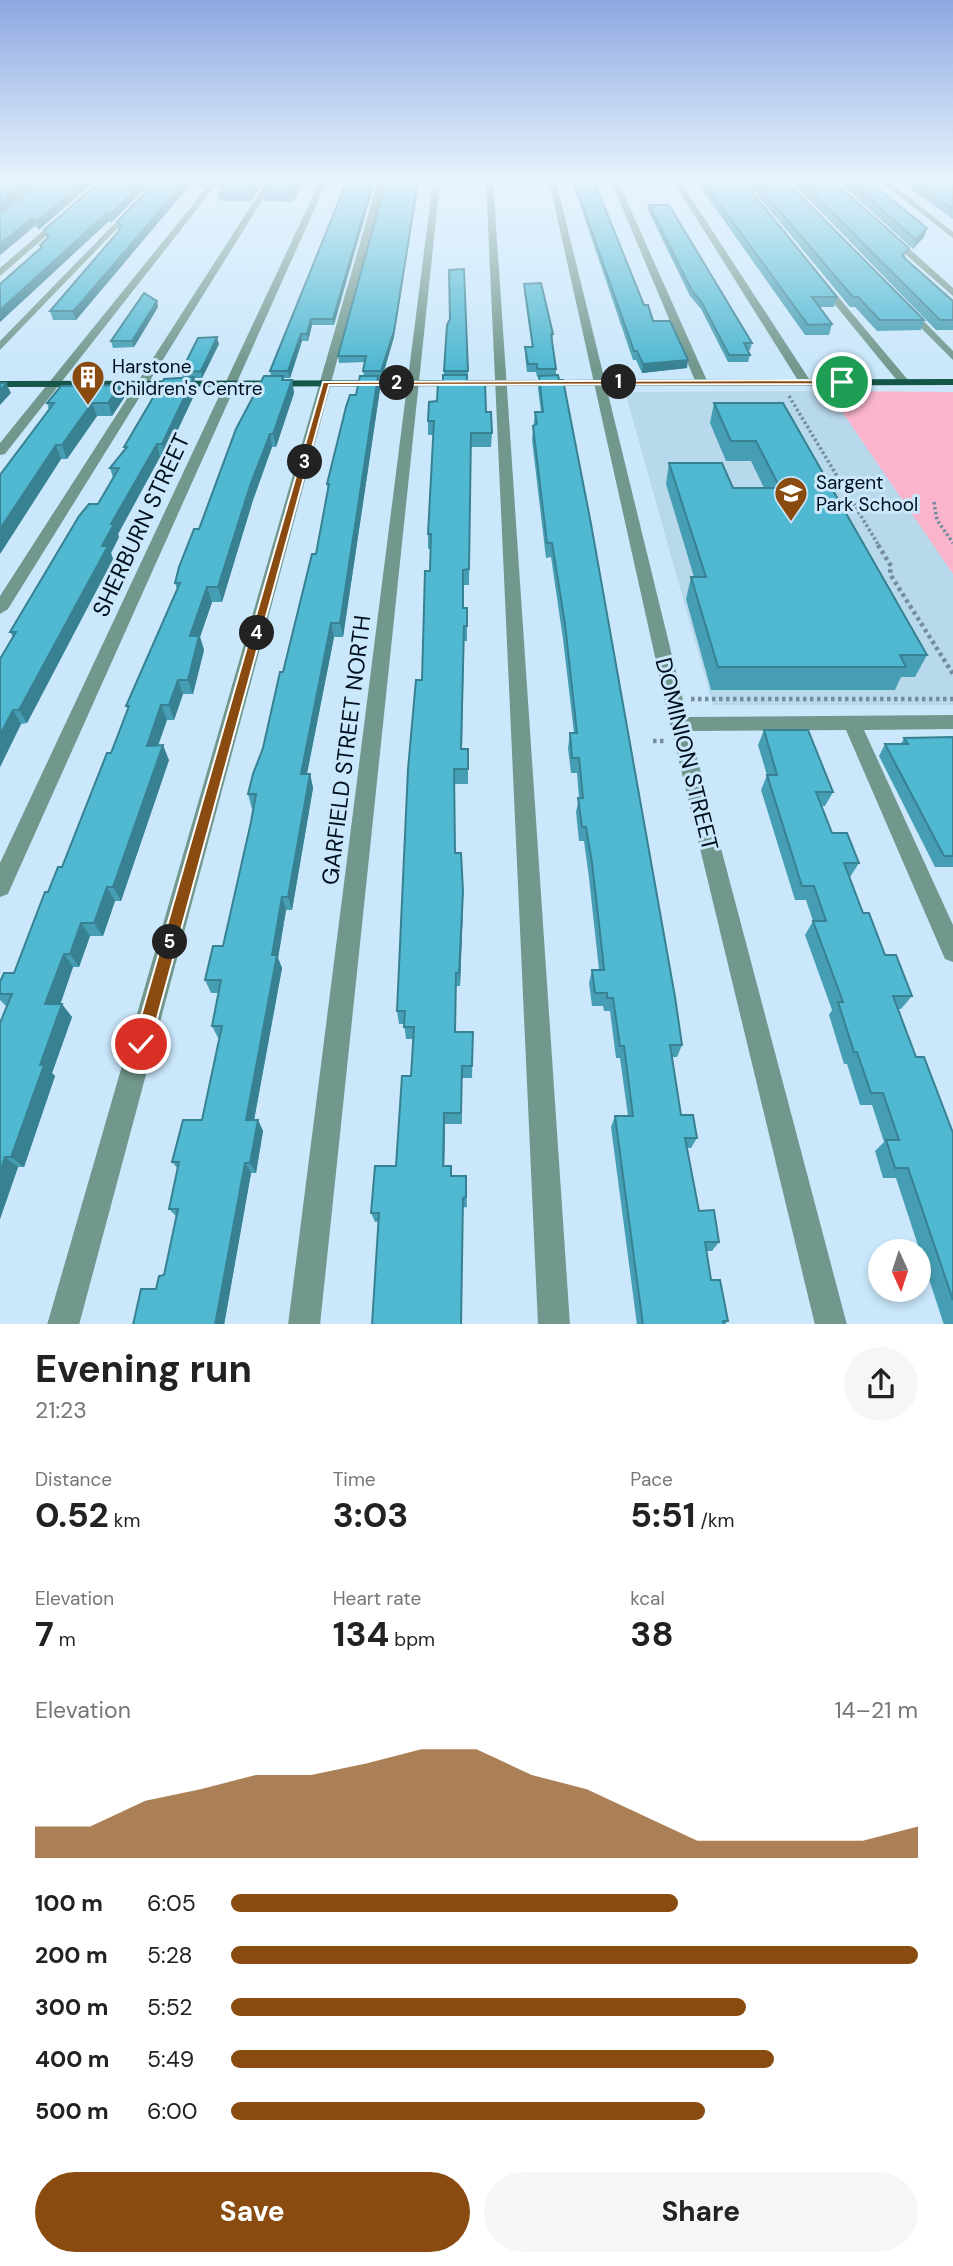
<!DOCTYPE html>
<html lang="en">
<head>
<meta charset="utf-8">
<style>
	:root { --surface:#fff; --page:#f6f6f6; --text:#222; --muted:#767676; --accent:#8a4b11 }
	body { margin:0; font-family:"DM Sans",sans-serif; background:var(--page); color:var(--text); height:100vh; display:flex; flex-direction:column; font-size:26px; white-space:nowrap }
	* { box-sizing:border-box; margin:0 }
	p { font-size:23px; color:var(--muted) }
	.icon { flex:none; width:38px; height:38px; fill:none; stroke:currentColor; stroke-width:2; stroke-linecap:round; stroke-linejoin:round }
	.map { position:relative; height:1324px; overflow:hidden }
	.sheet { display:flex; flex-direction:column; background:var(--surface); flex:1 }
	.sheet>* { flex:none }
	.needle { width:46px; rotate:177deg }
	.fabs { position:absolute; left:868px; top:1239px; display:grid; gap:14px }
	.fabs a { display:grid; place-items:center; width:63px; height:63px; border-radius:50%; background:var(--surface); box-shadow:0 4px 10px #0003; font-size:35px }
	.pin { position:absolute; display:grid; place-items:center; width:60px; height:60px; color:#fff; margin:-30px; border:4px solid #fff; border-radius:50%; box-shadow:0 2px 7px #0007 }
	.km { position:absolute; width:35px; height:35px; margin:-18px; border-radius:50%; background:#222; color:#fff; font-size:19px; line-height:35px; text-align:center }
	.round { display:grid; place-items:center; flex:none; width:74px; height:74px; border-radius:37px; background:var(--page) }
	.head { display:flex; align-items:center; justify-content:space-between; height:119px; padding:0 35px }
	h1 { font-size:38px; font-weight:700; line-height:52px }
	.stats { display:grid; grid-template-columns:repeat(3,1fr); gap:10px; height:119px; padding:7px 35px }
	.stats div { display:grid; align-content:center }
	.stats b { font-size:35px; font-weight:700 }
	.stats small { font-size:19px; font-weight:400 }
	.stats p { font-size:19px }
	.chart { height:196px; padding:14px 35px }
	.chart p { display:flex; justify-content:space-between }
	.chart svg { width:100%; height:126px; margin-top:7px; fill:var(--accent); opacity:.7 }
	.action { display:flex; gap:14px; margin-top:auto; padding:14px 35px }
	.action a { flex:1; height:80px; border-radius:42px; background:var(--accent); color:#fff; font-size:28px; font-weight:700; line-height:80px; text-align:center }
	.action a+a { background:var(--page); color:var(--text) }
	ul { padding:0 35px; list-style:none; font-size:23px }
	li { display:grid; grid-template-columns:112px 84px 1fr; align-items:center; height:52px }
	li i { height:18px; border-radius:9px; background:var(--accent) }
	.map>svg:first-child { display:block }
</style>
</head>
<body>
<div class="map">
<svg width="953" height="1325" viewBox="0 0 953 1325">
	<rect width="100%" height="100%" fill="#cae7fb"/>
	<path fill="#b8d8ec" d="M 828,391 L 953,571 L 953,705 L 713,705 L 625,392 Z"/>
	<path fill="#fab5cd" d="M 828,391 L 953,392 L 953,574 Z"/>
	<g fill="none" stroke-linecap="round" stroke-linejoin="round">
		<path stroke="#758c9d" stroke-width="3.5" stroke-dasharray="2.5 2.5" stroke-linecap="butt" d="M 789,396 L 879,546
			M 934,502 L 937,520 L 953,543"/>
		<path stroke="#758c9d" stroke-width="4.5" stroke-dasharray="3.5 3.5" stroke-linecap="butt" d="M 878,545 L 891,566 L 890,574 L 953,674
			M 691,699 L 953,699
			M 653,741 L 665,741"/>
		<path fill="#72978d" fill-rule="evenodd" d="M 156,181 L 163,181 L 0,350 L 0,341 Z
			M 212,181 L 219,181 L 5,454 L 0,455 L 0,443 Z
			M 267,181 L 274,181 L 8,609 L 0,614 L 0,596 Z
			M 320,181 L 327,181 L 11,887 L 8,894 L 0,897 L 0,863 Z
			M 378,181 L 385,181 L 79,1325 L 47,1325 Z
			M 433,181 L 440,181 L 320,1325 L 288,1325 Z
			M 486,181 L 493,181 L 570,1325 L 538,1325 Z
			M 549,181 L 556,181 L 687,717 L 953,715 L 953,729 L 864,730 L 953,925 L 953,962 L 945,959 L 846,730 L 690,731 L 847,1325 L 815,1325 L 670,724 Z
			M 611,181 L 618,181 L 708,383 L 706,385 L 696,383 Z
			M 673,181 L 680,181 L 811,382 L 809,384 L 799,382 Z
			M 880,181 L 888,181 L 953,232 L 953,238 Z
			M 60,216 L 67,218 L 0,276 L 0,268 Z
			M 888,235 L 894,235 L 953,288 L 953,296 L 888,239 Z
			M 818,280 L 824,280 L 908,380 L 908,384 L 900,384 L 818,284 Z
			M 904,307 L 910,307 L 953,351 L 953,360 L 904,311 Z"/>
		<path fill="#165649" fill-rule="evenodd" d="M 953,379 L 953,385 L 0,387 L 0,381 Z"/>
	</g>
	<path fill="#459eb4" d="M 45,181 L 39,230 L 35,226 L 0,255 L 0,214 Z
		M 101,181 L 111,223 L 109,221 L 0,322 L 0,284 L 41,248 L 40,245 L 47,239 L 44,230 Z
		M 156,181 L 208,181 L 205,186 L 189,186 L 76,320 L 53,320 L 50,311 L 119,230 L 117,222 Z
		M 218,181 L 264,181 L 251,201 L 220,201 L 219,194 L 224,186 L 218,186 Z
		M 271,181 L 304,181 L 293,202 L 264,201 L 263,194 Z
		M 347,181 L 334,325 L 312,325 L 308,341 L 302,341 L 290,378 L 284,378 L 284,380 L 292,380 L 294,393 L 276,447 L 272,447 L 253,500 L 222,602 L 212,602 L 200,637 L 204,650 L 193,694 L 183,694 L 174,720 L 167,720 L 158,745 L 169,760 L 121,901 L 115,901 L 103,936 L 90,936 L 79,967 L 73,967 L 60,1004 L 72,1017 L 52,1073 L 55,1076 L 24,1167 L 18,1167 L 0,1219 L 7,1007 L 0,1000 L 0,982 L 14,973 L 48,892 L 62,867 L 111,753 L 128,709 L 126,706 L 177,589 L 175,583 L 199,529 L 271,376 L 270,371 Z
		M 572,181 L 594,181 L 644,305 L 653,321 L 687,368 L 642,373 L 636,360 L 633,360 Z
		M 696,181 L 743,181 L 837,297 L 834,307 L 819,307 L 832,324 L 829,335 L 805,335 Z
		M 746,181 L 786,181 L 924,320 L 921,330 L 877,331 L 855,307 L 850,307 Z
		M 791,181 L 833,181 L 906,257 L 905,258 L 953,301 L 953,330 L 936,330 Z
		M 838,181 L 875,181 L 876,187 L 927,228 L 924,237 L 913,249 Z
		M 900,181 L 948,181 L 953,185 L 953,219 Z
		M 649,205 L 752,343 L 750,350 L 747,350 L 750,355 L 748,362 L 728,362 L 701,309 L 690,296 L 648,210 Z
		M 524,284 L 553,334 L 552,341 L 556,369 L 556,375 L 682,1045 L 677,1057 L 672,1057 L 681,1115 L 697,1138 L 691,1148 L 687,1148 L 699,1211 L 719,1242 L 712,1251 L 706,1251 L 711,1280 L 728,1321 L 724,1325 L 637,1325 L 611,1127 L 615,1116 L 628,1116 L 620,1058 L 616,1058 L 610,1011 L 604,1011 L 603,1006 L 592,1006 L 589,983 L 592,970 L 599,970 L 589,878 L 584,841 L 579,841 L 576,812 L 579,798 L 577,773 L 571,773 L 568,748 L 570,733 L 574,733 L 563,639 L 551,557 L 546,558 L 532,440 L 535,412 L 541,412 L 538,388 L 539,377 L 537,377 L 536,372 L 527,372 L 525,355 L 525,347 L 532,347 L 524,291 Z
		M 157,301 L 158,307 L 134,347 L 113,348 L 111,341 Z
		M 394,337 L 382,378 L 379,378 L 380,389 L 343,637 L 334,637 L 307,774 L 310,774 L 313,788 L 292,910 L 286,910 L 278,958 L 282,968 L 254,1120 L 258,1120 L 263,1131 L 256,1173 L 251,1173 L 224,1325 L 133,1325 L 164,1275 L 176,1216 L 169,1209 L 178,1169 L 172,1162 L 202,1120 L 219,1038 L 218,1038 L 212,1026 L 219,993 L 211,993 L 205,980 L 223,946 L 251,822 L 253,809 L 252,809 L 248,794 L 263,748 L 316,554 L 328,492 L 327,484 L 364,376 L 363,371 L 365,362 L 339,363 L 338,356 Z
		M 219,344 L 202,378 L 194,378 L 197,389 L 165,457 L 160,457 L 118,534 L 119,537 L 111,553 L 113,559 L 27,723 L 21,724 L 0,767 L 0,659 L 13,637 L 10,632 L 98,504 L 113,478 L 110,468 L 125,449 L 124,447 L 183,378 L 181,372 Z
		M 444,371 L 468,371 L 467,381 L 486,412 L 492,433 L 491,447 L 471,447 L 469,585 L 463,585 L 463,608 L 467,623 L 467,641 L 464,641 L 462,749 L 468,749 L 468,784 L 454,784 L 455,853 L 463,906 L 460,986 L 456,986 L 456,1032 L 473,1032 L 472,1078 L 462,1078 L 462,1124 L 445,1124 L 444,1166 L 451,1176 L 466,1176 L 467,1207 L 375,1222 L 371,1213 L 396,1166 L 411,1076 L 413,1039 L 406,1039 L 404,1024 L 399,1024 L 397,1011 L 430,571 L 431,549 L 428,549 L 428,534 L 433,435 L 428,435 L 428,421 L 437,401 L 444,375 Z
		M 120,385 L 124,398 L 112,416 L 97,416 L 67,459 L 61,459 L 0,554 L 49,410 L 47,403 Z
		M 714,403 L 783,403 L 927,655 L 915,677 L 901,677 L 895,690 L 711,690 L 686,599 L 691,577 L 694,577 L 666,484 L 669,463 L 733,488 L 764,488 L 751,461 L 726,461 L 710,423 Z
		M 764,730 L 833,792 L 825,806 L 821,806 L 832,833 L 859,863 L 850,877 L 849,877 L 863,913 L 885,955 L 912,996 L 901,1009 L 898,1009 L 916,1057 L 953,1133 L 953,1325 L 944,1325 L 896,1178 L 883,1178 L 875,1151 L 884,1142 L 872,1105 L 860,1105 L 847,1064 L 844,1064 L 829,1015 L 832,1010 L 805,935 L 813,921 L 806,900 L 795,900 L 761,790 L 767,775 L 758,745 Z
		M 953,737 L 953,867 L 935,867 L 879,756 L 885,744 L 901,744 L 904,738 Z"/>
	<path fill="#388192" d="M 29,181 L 41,181 L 0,213 L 0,203 Z
		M 85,181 L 95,181 L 39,230 L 36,222 Z
		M 143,181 L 152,181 L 111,223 L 109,215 Z
		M 185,181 L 188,181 L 189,186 L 76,320 L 73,311 Z
		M 258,181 L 264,181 L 251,201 L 250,194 Z
		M 299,181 L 304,181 L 293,202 L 292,194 Z
		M 373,181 L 375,181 L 334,325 L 333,319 Z
		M 418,181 L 419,181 L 394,337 L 382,378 L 381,371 Z
		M 107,213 L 109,221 L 0,322 L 0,310 Z
		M 32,218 L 35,226 L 0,255 L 0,244 Z
		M 927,228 L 924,237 L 913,249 L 916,240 Z
		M 157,301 L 158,307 L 134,347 L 132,341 Z
		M 311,319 L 312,325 L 308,341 L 307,334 Z
		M 301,334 L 302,341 L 290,378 L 288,371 Z
		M 217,337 L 219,344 L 202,378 L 201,371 Z
		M 688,360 L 687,368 L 642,373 L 643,364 Z
		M 378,376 L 380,389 L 343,637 L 340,623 Z
		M 194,377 L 197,389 L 165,457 L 162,444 Z
		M 292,380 L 294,393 L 276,447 L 273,434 Z
		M 6,383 L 11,393 L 0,405 L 0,391 Z
		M 120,385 L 124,398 L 112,416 L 108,403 Z
		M 92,403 L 97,416 L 67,459 L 62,445 Z
		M 270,434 L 272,447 L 253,500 L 222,602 L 218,587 L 250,486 Z
		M 157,444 L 160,457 L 118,534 L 119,537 L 111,553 L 113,559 L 27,723 L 19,710 L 102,546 L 111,524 Z
		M 56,445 L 61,459 L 0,554 L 0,529 Z
		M 207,587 L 212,602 L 200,637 L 204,650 L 193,694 L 188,680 L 190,636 Z
		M 331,623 L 334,637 L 304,788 L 301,774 Z
		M 178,680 L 183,694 L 174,720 L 169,705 Z
		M 161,705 L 167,720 L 153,760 L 147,746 Z
		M 13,710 L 21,724 L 0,767 L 0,735 Z
		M 163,745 L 169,760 L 121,901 L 113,887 Z
		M 310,774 L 313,788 L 292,910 L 288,897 Z
		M 107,887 L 115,901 L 103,936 L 94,923 Z
		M 463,891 L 463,906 L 460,986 L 459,973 Z
		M 282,897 L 286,910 L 278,958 L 282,968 L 252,1131 L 246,1120 Z
		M 81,923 L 90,936 L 79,967 L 70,954 Z
		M 64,954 L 73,967 L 56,1017 L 45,1004 Z
		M 62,1004 L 72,1017 L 52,1073 L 55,1076 L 24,1167 L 11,1157 L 40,1065 Z
		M 444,1113 L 445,1124 L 444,1176 L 443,1166 Z
		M 258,1120 L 263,1131 L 256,1173 L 250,1163 Z
		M 5,1157 L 18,1167 L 0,1219 L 0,1172 Z
		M 245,1163 L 251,1173 L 224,1325 L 215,1325 Z"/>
	<path fill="#50b8d1" stroke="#388192" stroke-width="2" d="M 0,181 L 29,181 L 0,203 Z
		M 45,181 L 85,181 L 36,222 L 32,218 L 0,244 L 0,214 Z
		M 101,181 L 143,181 L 109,215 L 107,213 L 0,310 L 0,284 L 42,247 L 40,245 L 49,237 L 44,230 Z
		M 156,181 L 185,181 L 79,305 L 73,311 L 50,311 L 118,232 L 121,226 L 117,222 Z
		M 227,181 L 258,181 L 250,194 L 219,194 Z
		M 271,181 L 299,181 L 292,194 L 263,194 Z
		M 347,181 L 373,181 L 333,319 L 311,319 L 307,334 L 301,334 L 288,371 L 270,371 Z
		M 386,181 L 418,181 L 394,331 L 381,371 L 363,371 L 366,356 L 338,356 Z
		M 574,181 L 594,181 L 644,305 L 648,305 L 653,321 L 670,321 L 688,360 L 643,364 L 637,351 L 634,351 Z
		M 703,181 L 743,181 L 837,297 L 812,297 L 832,324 L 808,325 Z
		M 754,181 L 786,181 L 924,320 L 880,320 L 858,297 L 853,297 Z
		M 801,181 L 833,181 L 909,248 L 902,256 L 953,301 L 953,320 L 940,320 Z
		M 849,181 L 875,181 L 877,184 L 875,186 L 927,228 L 916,240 Z
		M 913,181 L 948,181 L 953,185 L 953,209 Z
		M 649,205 L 669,205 L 752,343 L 744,343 L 750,355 L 729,355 L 702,303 L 691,289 Z
		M 464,269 L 468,371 L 444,371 L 447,325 L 450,319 L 449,270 Z
		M 541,283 L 553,334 L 551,334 L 556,369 L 537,369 L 537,364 L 528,364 L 525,347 L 533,347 L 524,284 Z
		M 144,293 L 157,301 L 132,341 L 111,341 Z
		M 217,337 L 201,371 L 181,372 L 198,338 Z
		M 443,375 L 467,375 L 467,381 L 485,382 L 486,412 L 491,412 L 492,433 L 471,433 L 469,569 L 463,570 L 463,608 L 467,608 L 467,626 L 464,626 L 461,749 L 468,749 L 468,769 L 454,769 L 455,853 L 461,853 L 463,891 L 459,973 L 456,973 L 455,1032 L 473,1032 L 472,1066 L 462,1066 L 461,1113 L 444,1113 L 443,1166 L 451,1166 L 451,1176 L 466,1176 L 466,1197 L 463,1198 L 461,1325 L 372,1325 L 379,1213 L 371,1213 L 375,1166 L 396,1166 L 402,1076 L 411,1076 L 414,1027 L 404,1027 L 405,1011 L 397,1011 L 408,769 L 416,680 L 422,680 L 425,571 L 430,571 L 431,534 L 428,534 L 434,421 L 428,421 L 429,402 L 437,401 L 438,382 L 443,381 Z
		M 558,375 L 559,380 L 563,380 L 591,524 L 675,997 L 682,1045 L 670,1045 L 681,1115 L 693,1115 L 697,1138 L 685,1138 L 699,1211 L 714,1210 L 719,1242 L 705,1242 L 711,1280 L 720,1280 L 728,1321 L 723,1321 L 724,1325 L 643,1325 L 615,1116 L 633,1116 L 624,1046 L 620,1046 L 613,998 L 607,998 L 607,993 L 595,993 L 592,970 L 604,970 L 603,959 L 592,863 L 586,827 L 582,827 L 578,798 L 583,798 L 579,758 L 572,758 L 570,733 L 577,733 L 565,624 L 552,543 L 547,543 L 533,426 L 537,424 L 535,412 L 543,412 L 539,376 Z
		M 264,376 L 283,376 L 282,380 L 292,380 L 273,434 L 270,434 L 250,486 L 218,587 L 207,587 L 190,636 L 199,636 L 188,680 L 178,680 L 169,705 L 161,705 L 147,746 L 163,745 L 113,887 L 107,887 L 94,923 L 81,923 L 70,954 L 64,954 L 45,1004 L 62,1004 L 40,1065 L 44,1065 L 11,1157 L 5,1157 L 0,1172 L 0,1023 L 12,994 L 0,994 L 0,982 L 4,973 L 14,973 L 45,892 L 48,892 L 58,867 L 62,867 L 107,753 L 111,753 L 129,706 L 126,706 L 180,583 L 175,583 L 179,567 L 194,529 L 199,529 L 236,429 Z
		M 360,376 L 378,376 L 340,623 L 331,623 L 301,774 L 310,774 L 288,897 L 282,897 L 272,955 L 277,955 L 246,1120 L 258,1120 L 250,1163 L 245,1163 L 215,1325 L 133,1325 L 141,1289 L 156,1289 L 159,1276 L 164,1275 L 178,1209 L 169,1209 L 179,1162 L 172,1162 L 183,1120 L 202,1120 L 222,1026 L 212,1026 L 221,980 L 205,980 L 213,946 L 223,946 L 251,822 L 256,794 L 248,794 L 253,774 L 263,748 L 280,672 L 283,672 L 312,554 L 316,554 L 329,484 L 327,484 L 346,407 L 350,395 L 356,395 Z
		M 194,377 L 162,444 L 157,444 L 111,524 L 114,524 L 102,546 L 108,546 L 19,710 L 13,710 L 0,735 L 0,659 L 16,632 L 10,632 L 79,516 L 89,504 L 98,504 L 119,468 L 110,468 L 127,447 L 124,447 L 164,379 Z
		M 0,383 L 6,383 L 0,391 Z
		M 120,385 L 108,403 L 92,403 L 62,445 L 56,445 L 0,529 L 0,475 L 54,403 L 47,403 L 61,386 Z
		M 714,403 L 783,403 L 927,655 L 900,655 L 906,667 L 718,667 L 691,577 L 706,577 L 669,463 L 722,463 L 733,488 L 780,488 L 756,441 L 731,441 Z
		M 764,730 L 808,730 L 833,792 L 816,792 L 832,833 L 847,833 L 859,863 L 844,863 L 863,913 L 869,913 L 885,955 L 896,955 L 912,996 L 893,996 L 916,1057 L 924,1057 L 953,1133 L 953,1300 L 908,1168 L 895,1168 L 886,1140 L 899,1140 L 883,1093 L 871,1093 L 857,1052 L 854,1052 L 838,1002 L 843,1002 L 813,921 L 826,921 L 814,886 L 802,886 L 767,775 L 777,775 Z
		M 953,737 L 953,856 L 944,856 L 885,744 L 908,744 L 904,738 Z"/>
	<linearGradient id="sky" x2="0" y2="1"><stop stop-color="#8ea7e1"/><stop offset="0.49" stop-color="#e7f4fd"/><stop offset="1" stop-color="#e7f4fd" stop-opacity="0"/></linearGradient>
	<rect width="953" height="367" fill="url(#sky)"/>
	<path fill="#8a4b11" stroke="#fff" stroke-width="2" d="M 842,380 L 844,384 L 329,385 L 150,1044 L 147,1050 L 141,1053 L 135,1050 L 133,1044 L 323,382 Z"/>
	<defs>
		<symbol id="building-pin" viewBox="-11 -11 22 30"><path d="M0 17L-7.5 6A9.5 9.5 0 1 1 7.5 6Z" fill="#8a4b11" stroke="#cae7fb"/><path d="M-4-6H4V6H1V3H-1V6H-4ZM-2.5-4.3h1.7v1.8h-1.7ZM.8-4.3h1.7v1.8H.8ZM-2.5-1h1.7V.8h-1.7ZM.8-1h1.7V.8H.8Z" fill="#fff"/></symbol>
		<symbol id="school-pin" viewBox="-11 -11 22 30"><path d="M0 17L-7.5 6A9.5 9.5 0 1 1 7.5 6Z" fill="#8a4b11" stroke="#cae7fb"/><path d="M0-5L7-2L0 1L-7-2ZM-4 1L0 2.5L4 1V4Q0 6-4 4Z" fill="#fff"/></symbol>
	</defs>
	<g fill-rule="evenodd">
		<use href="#building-pin" x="69" y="358" width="38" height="52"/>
		<use href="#school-pin" x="772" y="474" width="38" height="52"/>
	</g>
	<g text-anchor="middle" stroke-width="6" stroke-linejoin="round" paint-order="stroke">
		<g font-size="19" fill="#000f1c" stroke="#cae7fb" text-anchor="start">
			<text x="112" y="373">Harstone<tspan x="112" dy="22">Children's Centre</tspan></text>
			<text x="816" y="489">Sargent<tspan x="816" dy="22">Park School</tspan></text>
		</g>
		<g font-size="23" fill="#000f1c" stroke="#cae7fb">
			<text transform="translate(141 525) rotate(-65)" y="8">SHERBURN STREET</text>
			<text transform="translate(346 750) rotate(-83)" y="8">GARFIELD STREET NORTH</text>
			<text transform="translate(687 754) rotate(76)" y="8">DOMINION STREET</text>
		</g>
	</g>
</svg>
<div class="fabs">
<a><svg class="needle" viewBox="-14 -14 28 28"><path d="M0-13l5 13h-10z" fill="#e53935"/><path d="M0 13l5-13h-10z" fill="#767676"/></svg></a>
</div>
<div class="pin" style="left:842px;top:382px;background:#1e9e55"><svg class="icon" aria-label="arrive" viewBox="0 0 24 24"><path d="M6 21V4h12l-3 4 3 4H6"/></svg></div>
<div class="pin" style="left:141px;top:1044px;background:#d93025"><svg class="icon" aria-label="check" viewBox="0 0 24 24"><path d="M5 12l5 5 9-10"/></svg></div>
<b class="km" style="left:619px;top:382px">1</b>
<b class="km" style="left:397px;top:383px">2</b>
<b class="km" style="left:305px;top:462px">3</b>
<b class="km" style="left:257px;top:633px">4</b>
<b class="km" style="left:170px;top:942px">5</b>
</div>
<section class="sheet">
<div class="head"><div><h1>Evening run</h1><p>21:23</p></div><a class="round"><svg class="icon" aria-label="share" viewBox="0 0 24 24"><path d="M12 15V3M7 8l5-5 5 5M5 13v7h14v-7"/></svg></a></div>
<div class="stats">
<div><p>Distance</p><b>0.52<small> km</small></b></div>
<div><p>Time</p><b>3:03</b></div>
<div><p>Pace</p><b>5:51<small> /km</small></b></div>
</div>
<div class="stats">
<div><p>Elevation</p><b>7<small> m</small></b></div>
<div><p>Heart rate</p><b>134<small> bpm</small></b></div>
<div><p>kcal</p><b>38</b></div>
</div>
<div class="chart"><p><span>Elevation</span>14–21 m</p>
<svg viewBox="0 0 160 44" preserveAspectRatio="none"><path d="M0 44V33L10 33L20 24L30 20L40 15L50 15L60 11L70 6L80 6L90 15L100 20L110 29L120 38L130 38L140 38L150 38L160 33V44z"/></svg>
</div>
<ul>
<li><b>100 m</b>6:05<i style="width:65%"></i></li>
<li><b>200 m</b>5:28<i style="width:100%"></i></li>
<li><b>300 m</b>5:52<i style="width:75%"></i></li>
<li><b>400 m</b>5:49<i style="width:79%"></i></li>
<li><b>500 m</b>6:00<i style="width:69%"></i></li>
</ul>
<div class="action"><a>Save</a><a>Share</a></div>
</section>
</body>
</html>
